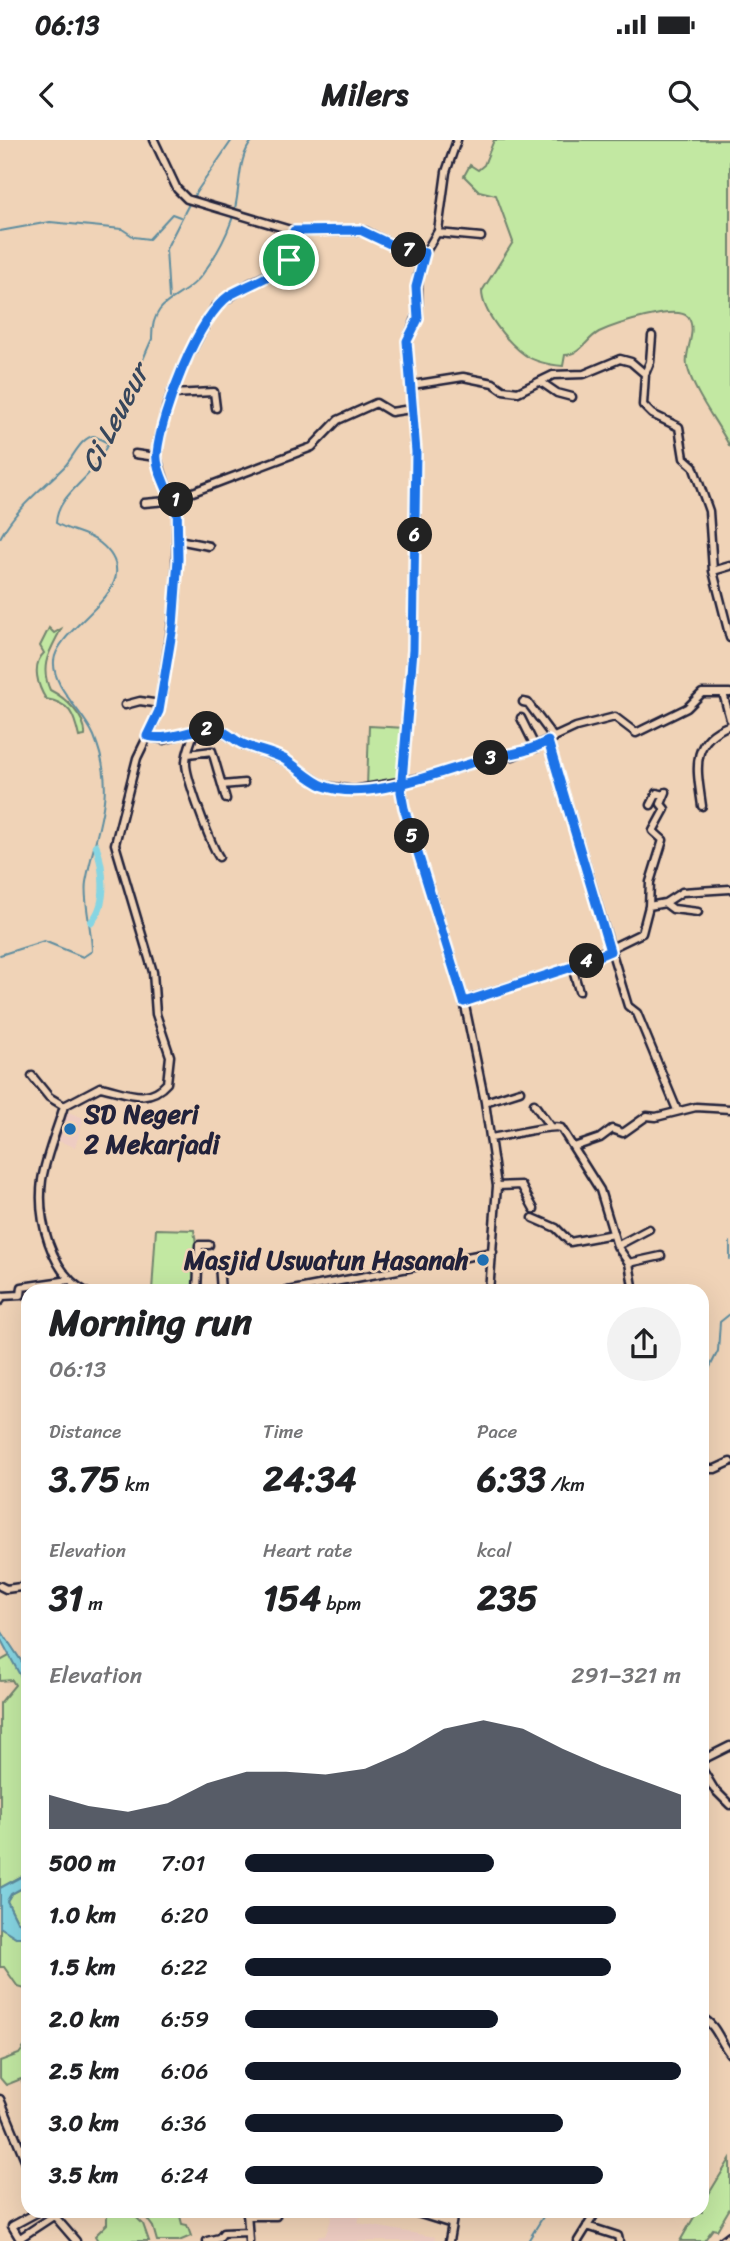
<!DOCTYPE html>
<html lang="en">
<head>
<meta charset="utf-8">
<style>
	:root { --surface:#fff; --page:#f2f2f2; --text:#202124; --muted:#757577; --accent:#111827 }
	body { margin:0; font-family:Sriracha,sans-serif; background:var(--page); color:var(--text); height:100vh; display:flex; flex-direction:column; font-size:26px; white-space:nowrap }
	* { box-sizing:border-box; margin:0 }
	p { font-size:23px; color:var(--muted) }
	.icon { flex:none; width:38px; height:38px; fill:none; stroke:currentColor; stroke-width:2; stroke-linecap:round; stroke-linejoin:round }
	.map { position:relative; flex:1; overflow:hidden }
	.panel { position:absolute; left:21px; top:1144px; width:688px; height:934px; display:flex; flex-direction:column; background:var(--surface); border-radius:21px; box-shadow:0 7px 28px #0002 }
	.panel>* { flex:none }
	.pin { position:absolute; display:grid; place-items:center; width:60px; height:60px; color:#fff; margin:-30px; border:4px solid #fff; border-radius:50%; box-shadow:0 2px 7px #0007 }
	.km { position:absolute; width:35px; height:35px; margin:-18px; border-radius:50%; background:#222; color:#fff; font-size:19px; line-height:35px; text-align:center }
	.round { display:grid; place-items:center; flex:none; width:74px; height:74px; border-radius:37px; background:var(--page) }
	.head { display:flex; align-items:center; justify-content:space-between; height:119px; padding:0 28px }
	h1 { font-size:38px; font-weight:800; line-height:52px }
	.figures { display:grid; grid-template-columns:repeat(3,1fr); gap:10px; height:119px; padding:7px 28px }
	.figures div { display:grid; align-content:center }
	.figures b { font-size:35px; font-weight:800 }
	.figures small { font-size:19px; font-weight:400 }
	.figures p { font-size:19px }
	.chart { height:196px; padding:14px 28px }
	.chart p { display:flex; justify-content:space-between }
	.chart svg { width:100%; height:126px; margin-top:7px; fill:var(--accent); opacity:.7 }
	ul { padding:0 28px; list-style:none; font-size:23px }
	li { display:grid; grid-template-columns:112px 84px 1fr; align-items:center; height:52px }
	li i { height:18px; border-radius:9px; background:var(--accent) }
	.status { display:flex; justify-content:space-between; align-items:center; height:49px; padding:0 35px; background:var(--surface); direction:ltr }
	.status svg { height:19px; fill:currentColor }
	header { display:flex; justify-content:space-between; align-items:center; height:91px; padding:0 28px; background:var(--surface); font-size:32px; font-weight:800 }
	.map>svg:first-child { display:block }
</style>
</head>
<body>
<div class="status"><b>06:13</b><svg viewBox="0 0 49 12"><path d="M0 12V9h3v3zM5 12V6h3v6zM10 12V3h3v9zM15 12V0h3v12zM26 1h20v11H26zM47 4h2v5h-2z"/></svg></div>
<header><svg class="icon" aria-label="back" viewBox="0 0 24 24"><path d="M15 5l-7 7 7 7"/></svg>Milers<svg class="icon" aria-label="search" viewBox="0 0 24 24"><circle cx="10" cy="10" r="6"/><path d="M15 15l6 6"/></svg></header>
<div class="map">
<svg width="730" height="2101" viewBox="0 0 730 2101">
	<rect width="100%" height="100%" fill="#f0d3b7"/>
	<filter id="ink" filterUnits="userSpaceOnUse"><feTurbulence type="fractalNoise" baseFrequency=".0143" numOctaves="2"/><feDisplacementMap in="SourceGraphic" scale="14" xChannelSelector="R" yChannelSelector="G"/><feConvolveMatrix kernelMatrix="1 2 1 2 8 2 1 2 1" color-interpolation-filters="sRGB"/></filter>
	<g filter="url(#ink)">
		<path fill="#eeccc2" d="M 65,971 L 84,978 L 75,1007 L 55,1000 Z
			M 326,2072 L 361,2072 L 358,2083 L 435,2097 L 434,2101 L 317,2101 L 319,2095 L 325,2096 L 332,2077 Z"/>
		<path fill="#c2e8a2" stroke="#72856e" stroke-width="2" d="M 494,0 L 730,0 L 730,307 C 717,281 694,254 687,225 C 684,211 698,191 688,177 C 677,164 614,185 599,192 C 586,199 582,214 565,215 L 563,226 C 551,225 535,222 525,215 C 508,203 482,172 482,151 L 513,102 L 496,55 L 479,51 L 464,36 L 470,25 L 478,30 L 484,25 Z
			M 49,488 L 54,493 L 61,489 C 50,511 39,525 50,550 C 66,558 87,578 85,596 L 79,597 C 74,574 70,563 46,559 C 38,547 31,525 44,513 L 40,506 Z
			M 369,586 L 406,588 L 399,642 L 367,647 Z
			M 156,1089 L 194,1090 L 198,1117 L 196,1151 L 152,1151 Z
			M 11,1515 L 28,1550 L 28,1733 L 0,1748 L 0,1563 L 15,1545 L 12,1540 L 0,1541 L 0,1521 Z
			M 28,1745 L 28,1788 L 17,1781 L 7,1761 L 11,1754 Z
			M 0,1787 L 16,1797 L 28,1797 L 28,1850 L 18,1847 L 4,1827 L 0,1827 Z
			M 28,1902 L 28,1955 L 21,1939 L 6,1945 L 0,1938 L 0,1921 L 19,1914 Z
			M 730,2019 L 730,2068 L 717,2090 L 713,2089 L 704,2101 L 680,2101 L 697,2072 L 702,2072 L 702,2065 Z
			M 107,2072 L 131,2072 L 143,2084 L 149,2101 L 98,2101 L 95,2096 L 107,2084 Z
			M 142,2072 L 179,2072 L 182,2084 L 187,2085 L 191,2096 L 179,2101 L 157,2101 L 153,2087 Z"/>
		<path fill="#86d5e2" stroke="#5e8d9f" stroke-width="2" d="M 0,1489 L 28,1531 L 28,1550 L 0,1498 Z
			M 28,1733 L 28,1745 L 11,1754 L 7,1761 L 17,1781 L 28,1788 L 28,1797 L 16,1797 L 0,1787 L 0,1748 Z"/>
		<g fill="none" stroke-linecap="round" stroke-linejoin="round">
			<path stroke="#5e8d9f" stroke-width="2" d="M 193,57 L 232,0
				M 0,91 L 50,82 L 122,89 L 134,97 L 149,99 L 172,74 L 180,77
				M 169,158 L 166,109 L 190,62
				M 0,398 C 16,368 40,351 64,327 C 73,318 81,297 94,296 L 106,302
				M 0,815 L 44,801 L 83,817 L 92,811 C 92,791 83,759 86,742 C 96,686 118,655 94,596 C 84,572 52,548 54,521 C 57,484 154,447 100,403 C 87,392 70,392 56,383 C 57,359 80,346 94,327 C 121,288 132,241 152,199 C 151,156 183,161 202,135 C 213,120 225,99 231,82 C 242,57 235,19 253,0
				M 730,1102 L 730,1119
				M 702,1243 L 718,1211 L 720,1182 L 730,1174
				M 528,2101 L 546,2072"/>
			<path stroke="#86d5e2" stroke-width="7" d="M 91,782 C 109,764 103,727 96,705"/>
			<defs>
				<path id="minor" d="M 154,0 L 177,49 L 187,59 L 294,91 L 365,91 L 396,107 L 425,113
					M 457,0 L 446,32 L 438,91 L 425,113 L 418,135 L 418,174 L 407,201 L 416,312 L 413,510 L 401,652 L 404,668 L 464,861 L 485,962 L 497,1046 L 489,1152
					M 438,93 L 481,97
					M 645,234 L 650,222 L 652,196
					M 541,242 L 557,253 L 572,257
					M 412,245 L 463,237 L 493,243 L 503,250 L 518,252 L 553,235 L 584,234 L 620,219 L 631,222 L 645,234 L 643,265 L 652,274 L 679,287 L 684,318 L 693,326 L 709,371 L 713,431 L 730,498
					M 171,254 L 214,252 L 216,268
					M 135,314 L 156,317
					M 177,358 L 169,355 L 156,315 L 167,266 L 183,226 L 215,167 L 249,144 L 286,126 L 294,91
					M 144,363 L 167,361 L 170,357
					M 178,400 L 209,406
					M 713,431 L 730,426
					M 723,553 L 730,579
					M 523,562 L 528,563 L 554,598
					M 125,565 L 140,561 L 160,564
					M 521,578 L 536,608
					M 195,590 C 192,600 186,612 186,622 C 185,636 211,705 219,717
					M 147,596 L 164,600 L 195,590 L 221,591 L 244,605 L 285,620 L 324,646 L 354,650 L 427,637 L 486,619 L 513,616 L 576,587 L 615,577 L 636,593 L 687,568 L 702,553 L 730,553
					M 548,601 L 628,866 L 637,873 L 677,970
					M 188,614 L 212,611 L 226,659
					M 222,645 L 244,643
					M 651,665 L 657,653 L 664,655
					M 702,666 C 697,629 689,601 730,585
					M 665,763 L 673,769 L 698,772
					M 649,766 L 665,763 L 682,752 L 730,749
					M 572,827 L 579,851
					M 464,861 L 572,827 L 642,793 L 649,766 L 650,742 L 663,700 L 653,691 L 665,669 L 661,664 L 666,652
					M 32,936 L 49,957 L 64,966
					M 485,962 L 520,951
					M 534,964 L 549,985
					M 491,998 C 505,996 553,984 561,988 L 600,1050 L 617,1106 L 629,1123 L 634,1152
					M 574,1007 L 600,998 L 612,989 L 623,993 L 647,976 L 656,977 L 696,967 L 730,969
					M 497,1046 L 521,1045 L 534,1069
					M 533,1078 L 556,1088 L 570,1102 L 613,1094
					M 617,1106 L 649,1089
					M 219,1123 L 221,1152
					M 629,1123 L 661,1116
					M 86,1152 C 50,1132 37,1078 42,1040 C 46,1015 57,990 64,966 L 100,947 C 124,951 147,966 167,943 L 170,916 L 156,874 L 153,832 L 115,704 L 137,618 L 155,581 L 160,564 L 176,456 L 177,358 L 312,307 L 338,280 L 376,263 L 391,272 L 411,269
					M 197,1152 L 199,1105 L 209,1105
					M 282,1152 L 493,1112
					M 0,1161 L 2,1156 L 21,1155 L 22,1147 L 70,1140
					M 702,1329 L 715,1329 L 730,1322
					M 0,1446 L 6,1449 L 28,1446
					M 702,1620 L 730,1606
					M 702,1629 L 714,1649 L 730,1665
					M 702,1712 L 702,1713
					M 702,1878 C 716,1884 720,1902 730,1914
					M 0,1959 L 28,2027
					M 51,2072 L 76,2101
					M 247,2072 L 249,2101
					M 414,2072 L 452,2084
					M 247,2076 L 276,2076
					M 587,2086 L 618,2096 L 619,2101
					M 20,2098 L 55,2075
					M 21,2101 L 12,2086 L 38,2072
					M 207,2101 L 219,2098 L 223,2093 L 248,2092
					M 449,2101 L 454,2072
					M 578,2101 L 596,2072
					M 722,2101 L 730,2095"/>
			</defs>
			<use href="#minor" stroke="#22223b" stroke-width="11"/>
			<use href="#minor" stroke="#f0d3b7" stroke-width="6"/>
		</g>
	</g>
	<g fill="none" stroke-linecap="round" stroke-linejoin="round" filter="url(#ink)">
		<defs>
			<path id="route" d="M 289,120 C 282,133 245,146 230,155 C 197,178 161,273 157,314 C 155,326 165,343 169,355 L 177,358 L 178,419 L 173,486 L 159,571 L 147,596 C 173,603 194,584 220,591 C 229,593 235,601 243,604 C 256,610 271,612 284,619 C 298,627 309,640 324,646 C 369,663 442,630 486,619 C 508,614 527,613 548,601 L 610,811 L 572,827 L 464,862 L 404,668 L 401,652 L 413,510 L 416,312 L 407,201 L 418,179 L 416,147 L 425,113 L 396,107 L 360,90 L 294,91 L 289,120"/>
		</defs>
		<use href="#route" stroke="#fff" stroke-width="14"/>
		<use href="#route" stroke="#1a73e8" stroke-width="9"/>
	</g>
	<g fill="#1f6fb2" stroke="#f0d3b7" stroke-width="2.5">
		<circle cx="70" cy="989" r="7"/>
		<circle cx="483" cy="1120" r="7"/>
	</g>
	<g text-anchor="middle" stroke-width="5" stroke-linejoin="round" paint-order="stroke">
		<g font-size="26" font-weight="bold" fill="#22223b" stroke="#f0d3b7" text-anchor="start">
			<text x="84" y="983">SD Negeri<tspan x="84" dy="30">2 Mekarjadi</tspan></text>
			<text x="469" y="1129" text-anchor="end">Masjid Uswatun Hasanah</text>
		</g>
		<g font-size="28" font-style="italic" fill="#36465c" stroke="#f0d3b7">
			<text transform="translate(114 278) rotate(-63)" y="10">Ci Leueur</text>
		</g>
	</g>
</svg>
<div class="pin" style="left:289px;top:120px;background:#1e9e55"><svg class="icon" aria-label="arrive" viewBox="0 0 24 24"><path d="M6 21V4h12l-3 4 3 4H6"/></svg></div>
<b class="km" style="left:176px;top:360px">1</b>
<b class="km" style="left:207px;top:589px">2</b>
<b class="km" style="left:491px;top:618px">3</b>
<b class="km" style="left:587px;top:821px">4</b>
<b class="km" style="left:412px;top:696px">5</b>
<b class="km" style="left:415px;top:395px">6</b>
<b class="km" style="left:409px;top:110px">7</b>
<section class="panel">
<div class="head"><div><h1>Morning run</h1><p>06:13</p></div><a class="round"><svg class="icon" aria-label="share" viewBox="0 0 24 24"><path d="M12 15V3M7 8l5-5 5 5M5 13v7h14v-7"/></svg></a></div>
<div class="figures">
<div><p>Distance</p><b>3.75<small> km</small></b></div>
<div><p>Time</p><b>24:34</b></div>
<div><p>Pace</p><b>6:33<small> /km</small></b></div>
</div>
<div class="figures">
<div><p>Elevation</p><b>31<small> m</small></b></div>
<div><p>Heart rate</p><b>154<small> bpm</small></b></div>
<div><p>kcal</p><b>235</b></div>
</div>
<div class="chart"><p><span>Elevation</span>291–321 m</p>
<svg viewBox="0 0 160 44" preserveAspectRatio="none"><path d="M0 44V32L10 36L20 38L30 35L40 28L50 24L60 24L70 25L80 23L90 17L100 9L110 6L120 9L130 16L140 22L150 27L160 32V44z"/></svg>
</div>
<ul>
<li><b>500 m</b>7:01<i style="width:57%"></i></li>
<li><b>1.0 km</b>6:20<i style="width:85%"></i></li>
<li><b>1.5 km</b>6:22<i style="width:84%"></i></li>
<li><b>2.0 km</b>6:59<i style="width:58%"></i></li>
<li><b>2.5 km</b>6:06<i style="width:100%"></i></li>
<li><b>3.0 km</b>6:36<i style="width:73%"></i></li>
<li><b>3.5 km</b>6:24<i style="width:82%"></i></li>
</ul>
</section>
</div>
</body>
</html>
